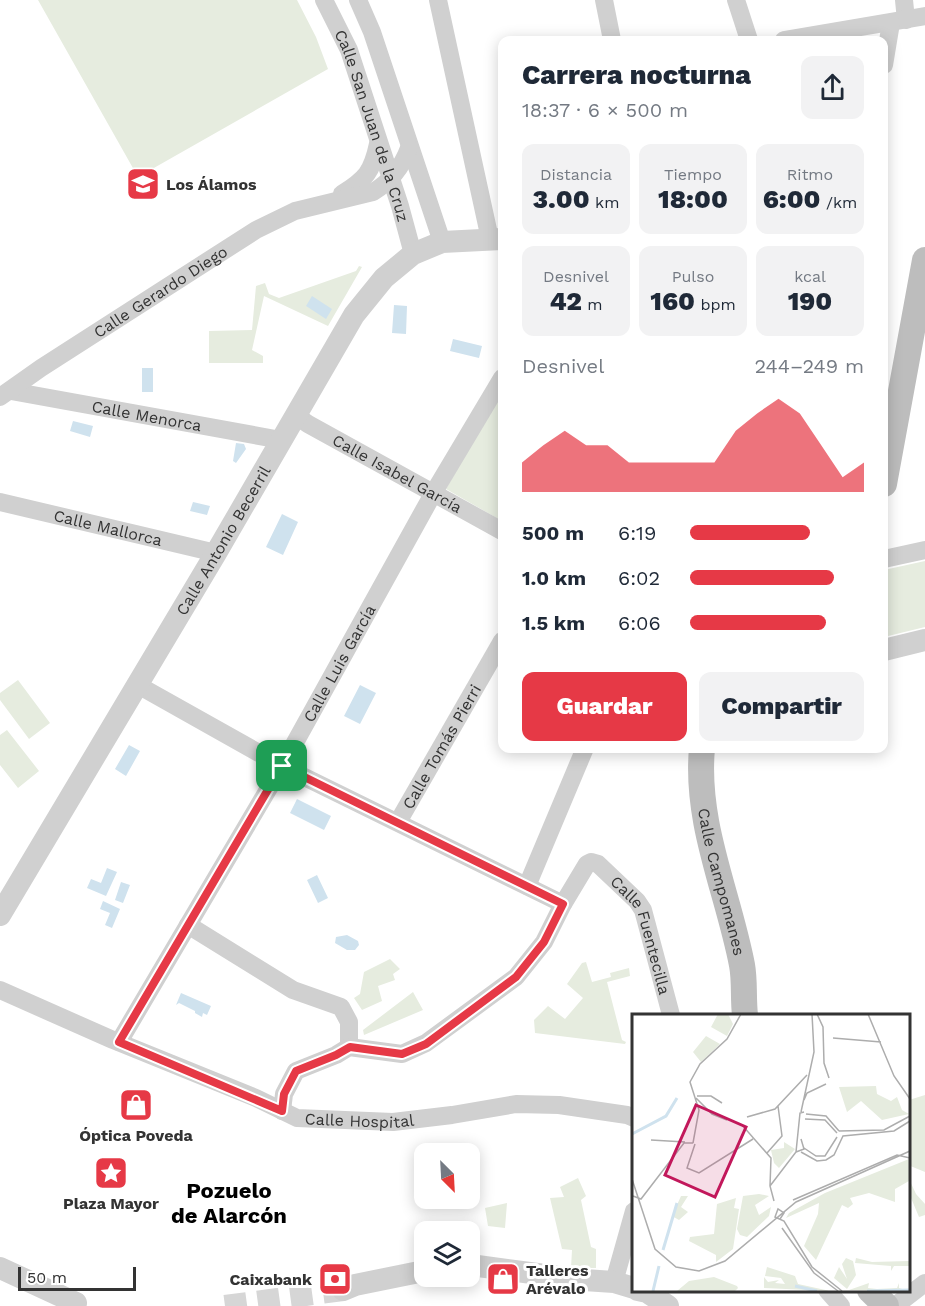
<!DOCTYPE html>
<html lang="es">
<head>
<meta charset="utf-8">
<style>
	:root { --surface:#fff; --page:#f2f2f3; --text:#1f2937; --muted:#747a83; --accent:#e63946 }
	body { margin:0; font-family:"Work Sans",sans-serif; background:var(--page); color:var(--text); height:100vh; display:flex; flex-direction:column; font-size:22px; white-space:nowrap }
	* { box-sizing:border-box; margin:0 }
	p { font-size:20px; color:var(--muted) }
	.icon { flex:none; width:33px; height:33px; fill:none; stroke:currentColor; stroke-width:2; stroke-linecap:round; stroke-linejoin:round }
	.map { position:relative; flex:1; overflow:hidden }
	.drawer { position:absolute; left:498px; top:36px; width:390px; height:717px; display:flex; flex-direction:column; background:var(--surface); border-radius:12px; box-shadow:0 3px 15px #0003 }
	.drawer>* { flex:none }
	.needle { width:39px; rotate:156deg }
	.controls { position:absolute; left:414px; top:1143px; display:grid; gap:12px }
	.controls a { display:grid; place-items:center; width:66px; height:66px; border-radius:12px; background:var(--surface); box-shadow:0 3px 15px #0003; font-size:30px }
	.scale { position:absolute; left:18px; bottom:15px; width:118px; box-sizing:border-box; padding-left:6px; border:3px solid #333; border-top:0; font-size:16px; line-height:21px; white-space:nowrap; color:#333; -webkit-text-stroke:4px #fff; paint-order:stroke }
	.pin { position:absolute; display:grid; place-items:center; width:51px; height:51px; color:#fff; margin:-26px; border-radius:12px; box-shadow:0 3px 9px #0006 }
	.round { display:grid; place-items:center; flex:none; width:63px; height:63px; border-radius:12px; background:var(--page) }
	.overview { display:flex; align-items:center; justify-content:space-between; height:102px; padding:0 24px }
	h1 { font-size:27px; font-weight:800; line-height:45px }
	.figures { display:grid; grid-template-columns:repeat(3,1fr); gap:9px; height:102px; padding:6px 24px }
	.figures div { display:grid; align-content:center; border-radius:12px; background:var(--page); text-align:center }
	.figures b { font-size:26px; font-weight:800 }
	.figures small { font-size:16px; font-weight:400 }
	.figures p { font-size:16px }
	.chart { height:168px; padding:12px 24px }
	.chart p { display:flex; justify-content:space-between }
	.chart svg { width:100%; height:108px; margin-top:6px; fill:var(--accent); opacity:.7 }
	.cta { display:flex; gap:12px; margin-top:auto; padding:12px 24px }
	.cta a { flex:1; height:69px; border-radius:12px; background:var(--accent); color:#fff; font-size:24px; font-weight:800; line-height:69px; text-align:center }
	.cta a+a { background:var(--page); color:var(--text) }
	ul { padding:0 24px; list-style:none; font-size:20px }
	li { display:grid; grid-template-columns:96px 72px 1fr; align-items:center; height:45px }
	li i { height:15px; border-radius:8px; background:var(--accent) }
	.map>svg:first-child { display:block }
</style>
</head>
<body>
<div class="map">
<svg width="925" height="1306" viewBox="0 0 925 1306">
	<rect width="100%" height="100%" fill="#fff"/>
	<path fill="#e6ecdf" d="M 38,0 L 297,0 L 316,37 L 328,69 L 138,177 Z
		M 359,266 L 362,267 L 328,326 L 264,296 L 252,350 L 263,356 L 263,363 L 209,363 L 209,331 L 252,330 L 256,286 L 265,283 L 269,294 L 279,298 L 356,271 Z
		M 502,389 L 502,521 L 446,489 Z
		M 925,561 L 925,627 L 884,637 L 884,570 Z
		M 18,680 L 50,723 L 29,739 L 0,700 L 0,693 Z
		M 7,730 L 39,771 L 18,788 L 0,765 L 0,735 Z
		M 390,959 L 400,969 L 393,974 L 395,980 L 378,986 L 382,1001 L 362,1010 L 354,998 L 360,994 L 364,972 Z
		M 586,962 L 592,982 L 611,977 L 610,973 L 629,968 L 630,976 L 607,982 L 622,1040 L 626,1042 L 625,1044 L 535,1033 L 534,1020 L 548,1006 L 565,1019 L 583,998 L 567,984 L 582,963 Z
		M 413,992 L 423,1010 L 364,1035 L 363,1030 Z
		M 925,1095 L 925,1172 L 908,1165 L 909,1100 Z
		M 578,1178 L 586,1196 L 581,1200 L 591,1247 L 596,1249 L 596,1268 L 571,1268 L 572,1250 L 562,1249 L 550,1198 L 564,1197 L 560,1187 Z
		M 909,1179 L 916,1194 L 925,1204 L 925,1215 L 919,1217 L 911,1198 L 909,1198 Z
		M 507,1203 L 505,1228 L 488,1226 L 485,1208 Z"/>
	<path fill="#cfe2ee" d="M 312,296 L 332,309 L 326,319 L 306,306 Z
		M 394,305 L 407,306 L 406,334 L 392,333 Z
		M 453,339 L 482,346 L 479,358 L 450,351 Z
		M 142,368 L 153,368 L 153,392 L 142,392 Z
		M 73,421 L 93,426 L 90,437 L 70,431 Z
		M 236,443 L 244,444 L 246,449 L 236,463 L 233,461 Z
		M 193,502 L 210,506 L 207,515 L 190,511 Z
		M 282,514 L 298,522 L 283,555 L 266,547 Z
		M 360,685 L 376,693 L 360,724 L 344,716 Z
		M 129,745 L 140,751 L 126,776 L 115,769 Z
		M 297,799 L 331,816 L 324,830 L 290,813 Z
		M 107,868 L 117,872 L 106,896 L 87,888 L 91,879 L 101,883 Z
		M 317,875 L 328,898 L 318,903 L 307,880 Z
		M 121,882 L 130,885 L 123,903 L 115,900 Z
		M 103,901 L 120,909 L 112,928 L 105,925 L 110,913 L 100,909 Z
		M 347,935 L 358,941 L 359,945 L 355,950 L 347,950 L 335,943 L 336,937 Z
		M 181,993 L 211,1006 L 207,1015 L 203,1013 L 202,1017 L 195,1013 L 195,1011 L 179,1003 L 176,1005 Z"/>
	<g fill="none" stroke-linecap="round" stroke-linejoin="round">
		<path stroke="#d6d6d6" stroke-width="22" stroke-dasharray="22 11" stroke-linecap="butt" d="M 225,1306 L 343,1290"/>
		<g stroke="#d0d0d0" stroke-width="18">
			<path id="s1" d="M 324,0 L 349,50 L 400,206 L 413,254"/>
			<path d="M 358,0 L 372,32 L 442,242"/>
			<path d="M 438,0 L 490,239"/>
			<path d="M 604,0 L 612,40"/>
			<path d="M 736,0 L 749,40"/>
			<path d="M 904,0 L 906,20"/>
			<path d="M 784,40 L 925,16"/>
			<path d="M 884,65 L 891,23"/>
			<path d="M 342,194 C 366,179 372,172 378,144"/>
			<path id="s2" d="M 11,391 L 281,440"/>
			<path id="s3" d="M 0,397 L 41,368 L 256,230 L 295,211 L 373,192 C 390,182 402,167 409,148"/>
			<path id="s4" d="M 295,415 L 308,424 L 502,531"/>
			<path id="s5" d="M 0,502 L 216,553"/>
			<path d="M 884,559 L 925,550"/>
			<path d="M 136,684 L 282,766 L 563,904"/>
			<path id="s6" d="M 398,822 L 502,641"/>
			<path d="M 527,886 L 585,748"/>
			<path d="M 188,925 L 293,990 L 341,1007 L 349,1022 L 349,1047"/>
			<path id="s7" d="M 0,990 L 113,1040 L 256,1098 L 297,1118 L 393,1122 L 452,1115 L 516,1104 L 559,1105 L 627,1115 L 634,1118"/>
			<path id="s8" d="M 119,1042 L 282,766 L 434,492 L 502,378"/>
			<path id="s9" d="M 282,1111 L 284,1094 L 296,1071 L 336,1055 L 349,1047 L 402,1054 L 426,1043 L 516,977 L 544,942 L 563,904 L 587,864 L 591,862 L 598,864 L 637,901 L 643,910 L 671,1015"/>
			<path d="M 614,1282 L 634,1211"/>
			<path d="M 827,1290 L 841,1306"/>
			<path d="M 895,1306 L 925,1283"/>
		</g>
		<g stroke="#d0d0d0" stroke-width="22">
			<path d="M 884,650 L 925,640"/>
			<path id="s10" d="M 0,915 L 216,553 L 354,315 L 384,278 L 413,254 L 442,242 L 502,239"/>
			<path d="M 470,1265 L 584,1280 L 614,1282 L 634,1288"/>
			<path d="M 0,1268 L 76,1303"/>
			<path d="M 343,1290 L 355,1285 L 424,1271"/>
			<path d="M 638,1290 L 647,1292 L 668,1306"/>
		</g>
		<g stroke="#bdbdbd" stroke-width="26">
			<path d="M 884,484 L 925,260"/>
			<path id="s11" d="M 702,748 C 695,824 728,892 742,965 C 745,981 743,998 745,1015"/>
			<path d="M 870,1290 L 886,1306"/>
		</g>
	</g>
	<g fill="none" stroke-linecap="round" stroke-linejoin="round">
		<defs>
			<path id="route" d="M 282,766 L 563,904 L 544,942 L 516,977 L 426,1044 L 402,1054 L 350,1047 L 336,1055 L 296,1071 L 284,1094 L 282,1111 L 119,1042 Z"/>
		</defs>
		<use href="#route" stroke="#fff" stroke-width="12"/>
		<use href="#route" stroke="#e63946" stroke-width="8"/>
	</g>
	<defs>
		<symbol id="school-square" viewBox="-11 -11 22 22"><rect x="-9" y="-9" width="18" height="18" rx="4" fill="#e63946" stroke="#fff"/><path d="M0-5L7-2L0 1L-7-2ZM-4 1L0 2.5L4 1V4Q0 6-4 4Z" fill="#fff"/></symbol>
		<symbol id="shop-square" viewBox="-11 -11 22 22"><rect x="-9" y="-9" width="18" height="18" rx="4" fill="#e63946" stroke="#fff"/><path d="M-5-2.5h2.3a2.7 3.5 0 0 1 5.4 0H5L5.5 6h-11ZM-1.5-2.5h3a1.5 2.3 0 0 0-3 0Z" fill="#fff"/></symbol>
		<symbol id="sight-square" viewBox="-11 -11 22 22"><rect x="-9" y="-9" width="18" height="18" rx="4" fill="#e63946" stroke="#fff"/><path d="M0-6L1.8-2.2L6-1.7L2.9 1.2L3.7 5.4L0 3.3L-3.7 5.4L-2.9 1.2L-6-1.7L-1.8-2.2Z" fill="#fff"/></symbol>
		<symbol id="bank-square" viewBox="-11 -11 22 22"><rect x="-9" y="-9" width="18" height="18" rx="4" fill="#e63946" stroke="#fff"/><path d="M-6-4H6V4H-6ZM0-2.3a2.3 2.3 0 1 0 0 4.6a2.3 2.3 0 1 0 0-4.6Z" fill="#fff"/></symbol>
	</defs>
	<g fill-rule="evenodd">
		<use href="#school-square" x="124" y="165" width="38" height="38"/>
		<use href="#shop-square" x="117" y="1086" width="38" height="38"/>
		<use href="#sight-square" x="92" y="1154" width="38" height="38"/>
		<use href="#bank-square" x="316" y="1260" width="38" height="38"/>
		<use href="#shop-square" x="484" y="1260" width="38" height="38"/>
	</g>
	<g text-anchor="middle" stroke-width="6" stroke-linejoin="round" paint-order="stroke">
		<g font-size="16" fill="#333" stroke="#fff">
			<text dy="6" stroke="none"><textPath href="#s1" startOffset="135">Calle San Juan de la Cruz</textPath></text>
			<text dy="6" stroke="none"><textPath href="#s3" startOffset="192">Calle Gerardo Diego</textPath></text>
			<text dy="6" stroke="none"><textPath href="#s2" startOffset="138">Calle Menorca</textPath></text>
			<text dy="6" stroke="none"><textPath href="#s4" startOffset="118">Calle Isabel García</textPath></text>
			<text dy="6" stroke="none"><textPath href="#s5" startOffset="111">Calle Mallorca</textPath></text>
			<text dy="6" stroke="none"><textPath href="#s10" startOffset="436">Calle Antonio Becerril</textPath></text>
			<text dy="6" stroke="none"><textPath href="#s8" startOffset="438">Calle Luis García</textPath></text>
			<text dy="6" stroke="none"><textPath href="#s6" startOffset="87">Calle Tomás Pierri</textPath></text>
			<text dy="6" stroke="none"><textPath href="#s11" startOffset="136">Calle Campomanes</textPath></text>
			<text dy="6" stroke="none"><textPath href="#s9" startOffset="525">Calle Fuentecilla</textPath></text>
			<text dy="6" stroke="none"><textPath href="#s7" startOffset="386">Calle Hospital</textPath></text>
		</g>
		<g font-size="16" font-weight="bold" fill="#333" stroke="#fff" text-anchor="start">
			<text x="166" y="190">Los Álamos</text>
			<text x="136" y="1141" text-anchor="middle">Óptica Poveda</text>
			<text x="111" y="1209" text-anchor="middle">Plaza Mayor</text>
			<text x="526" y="1276">Talleres<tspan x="526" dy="18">Arévalo</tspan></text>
			<text x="312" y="1285" text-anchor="end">Caixabank</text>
		</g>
		<g font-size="22" font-weight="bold" fill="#000" stroke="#fff">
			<text x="229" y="1198">Pozuelo<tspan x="229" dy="25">de Alarcón</tspan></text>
		</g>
	</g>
	<g transform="translate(632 1014)">
		<rect width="278" height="278" fill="#fff"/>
		<path d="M 86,0 L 96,0 L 101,10 L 95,22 L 79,13 ZM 74,22 L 88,30 L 69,48 L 61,38 ZM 244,72 L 245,80 L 259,87 L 265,83 L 270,96 L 277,100 L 250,106 L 229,87 L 215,98 L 207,73 ZM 152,128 L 163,135 L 147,154 L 142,149 L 139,136 L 152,134 ZM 277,145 L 277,167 L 263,175 L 263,188 L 237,179 L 218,184 L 221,190 L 216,194 L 210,191 L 184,246 L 172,232 L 186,200 L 187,189 L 154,204 L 157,199 L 193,179 ZM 127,180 L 137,182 L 123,191 L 127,201 L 139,193 L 137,202 L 115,223 L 108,221 L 105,215 L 111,182 ZM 49,182 L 56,182 L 49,193 L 56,198 L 47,206 L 40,202 ZM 104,184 L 102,194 L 107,195 L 101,235 L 84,248 L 84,241 L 57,227 L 58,223 L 82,220 L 85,190 ZM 214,244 L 221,247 L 224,261 L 215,275 L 202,264 L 207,253 L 215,265 L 210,250 ZM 224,244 L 240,248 L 277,247 L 277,252 L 262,252 L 259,257 L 259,252 L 223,249 ZM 135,253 L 163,262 L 166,270 L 198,277 L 132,274 L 132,263 L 136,268 L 147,266 L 143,269 L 153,270 L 149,264 L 133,262 ZM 82,263 L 105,272 L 106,274 L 103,277 L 45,277 L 57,267 ZM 237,269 L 236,274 L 245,275 L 265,274 L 267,269 L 267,274 L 277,277 L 217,276 Z" fill="#e6ecdf"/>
		<path fill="none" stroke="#cfe2ee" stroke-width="3" d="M 0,120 L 34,102 L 45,84M 31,236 L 45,189M 163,272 L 185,277M 21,277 L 27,252M 235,277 L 278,276"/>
		<path fill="none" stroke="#adadad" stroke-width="1.5" d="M 185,0 L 191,13 L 192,49 L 197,64M 236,0 L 262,62 L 278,85M 201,24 L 249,28M 65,82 L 79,82 L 90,89M 64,84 L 80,100 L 95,106M 172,86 L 175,79 L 194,70M 169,98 L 182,38 L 180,0M 174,100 L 194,102 L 207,117M 115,103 L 143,95 L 175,61M 173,105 L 193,106 L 205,119M 110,111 L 139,144 L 138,172M 207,117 L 252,116 L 278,102M 19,126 L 53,128M 61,129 L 67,96 L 58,68 L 68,50 L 95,25 L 109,0M 63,130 L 55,154 L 67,159 L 121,125M 172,134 L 184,142 L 193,142 L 205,123M 164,138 L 172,135 L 169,125M 169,138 L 185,147 L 194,146 L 202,141 L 211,122 L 262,117 L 278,107M 135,139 L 150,122 L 146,92M 0,165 L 23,235 L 44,253 L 67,257 L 93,247 L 164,188 L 278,137M 1,182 L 9,185 L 52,129 L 61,129M 161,186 L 265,141 L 278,144M 142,187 L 138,172 L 164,138 L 168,99 L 172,98M 148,205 L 152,199 L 146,195 L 143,203 L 152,207 L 180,253 L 210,277M 150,214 L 182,259 L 206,277"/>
		<path fill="#c2185b" fill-opacity="0.15" stroke="#c2185b" stroke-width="3" d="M 64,91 L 114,113 L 83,183 L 33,161 Z"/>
		<rect width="278" height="278" fill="none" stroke="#333" stroke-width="3"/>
	</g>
</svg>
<div class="controls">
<a><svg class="needle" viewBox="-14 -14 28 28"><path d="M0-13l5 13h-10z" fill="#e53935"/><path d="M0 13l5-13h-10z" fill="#747a83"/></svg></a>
<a><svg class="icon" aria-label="layers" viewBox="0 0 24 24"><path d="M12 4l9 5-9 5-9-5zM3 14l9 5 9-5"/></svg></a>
</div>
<div class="scale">50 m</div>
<div class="pin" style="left:282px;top:766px;background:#1e9e55"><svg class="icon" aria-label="arrive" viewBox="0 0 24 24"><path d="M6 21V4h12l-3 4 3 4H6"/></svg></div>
<section class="drawer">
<div class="overview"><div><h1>Carrera nocturna</h1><p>18:37 · 6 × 500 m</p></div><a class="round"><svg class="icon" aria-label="share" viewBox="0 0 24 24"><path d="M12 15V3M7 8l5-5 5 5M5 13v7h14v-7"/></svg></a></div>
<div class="figures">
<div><p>Distancia</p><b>3.00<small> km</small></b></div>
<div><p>Tiempo</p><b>18:00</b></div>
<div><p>Ritmo</p><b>6:00<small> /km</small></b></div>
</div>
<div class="figures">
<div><p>Desnivel</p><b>42<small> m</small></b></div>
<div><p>Pulso</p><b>160<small> bpm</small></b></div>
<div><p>kcal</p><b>190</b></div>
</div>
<div class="chart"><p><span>Desnivel</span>244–249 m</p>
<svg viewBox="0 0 160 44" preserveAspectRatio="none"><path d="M0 44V32L10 25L20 19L30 25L40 25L50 32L60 32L70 32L80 32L90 32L100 19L110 12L120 6L130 12L140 25L150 38L160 32V44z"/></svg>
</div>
<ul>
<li><b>500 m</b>6:19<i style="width:69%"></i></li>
<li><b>1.0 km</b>6:02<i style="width:83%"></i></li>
<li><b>1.5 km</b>6:06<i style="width:78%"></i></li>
</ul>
<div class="cta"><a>Guardar</a><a>Compartir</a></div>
</section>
</div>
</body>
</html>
